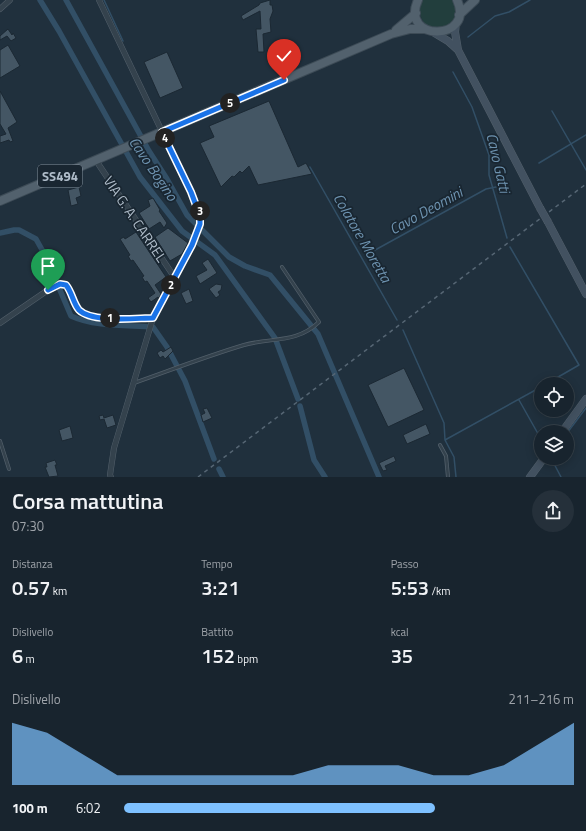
<!DOCTYPE html>
<html lang="it">
<head>
<meta charset="utf-8">
<style>
	:root { --surface:#18242e; --page:#25303a; --text:#f1f3f6; --muted:#9fa4aa; --line:#36414a; --accent:#7ec1ff }
	body { margin:0; font-family:"Titillium Web",sans-serif; background:var(--page); color:var(--text); height:100vh; display:flex; flex-direction:column; font-size:15px; white-space:nowrap }
	* { box-sizing:border-box; margin:0 }
	p { font-size:13px; color:var(--muted) }
	.icon { flex:none; width:22px; height:22px; fill:none; stroke:currentColor; stroke-width:2; stroke-linecap:round; stroke-linejoin:round }
	.map { position:relative; height:477px; overflow:hidden }
	.details { display:flex; flex-direction:column; background:var(--surface); flex:1 }
	.details>* { flex:none }
	.fabs { position:absolute; left:534px; top:377px; display:grid; gap:8px }
	.fabs a { display:grid; place-items:center; width:40px; height:40px; border-radius:50%; background:var(--surface); box-shadow:0 2px 10px #0003,0 0 0 1px var(--line); font-size:20px }
	.pin { position:absolute; display:grid; place-items:center; width:34px; height:34px; color:#fff; margin:-41px -17px; border-radius:50% 50% 50% 0; rotate:-45deg; box-shadow:0 0 4px #0007 }
	.pin .icon { rotate:45deg }
	.km { position:absolute; width:20px; height:20px; margin:-10px; border-radius:50%; background:#222; color:#fff; font-size:11px; line-height:20px; text-align:center }
	.round { display:grid; place-items:center; flex:none; width:42px; height:42px; border-radius:21px; background:var(--page) }
	.headline { display:flex; align-items:center; justify-content:space-between; height:68px; padding:0 12px }
	h1 { font-size:22px; font-weight:600; line-height:30px }
	.metrics { display:grid; grid-template-columns:repeat(3,1fr); gap:6px; height:68px; padding:4px 12px }
	.metrics div { display:grid; align-content:center }
	.metrics b { font-size:20px; font-weight:600 }
	.metrics small { font-size:11px; font-weight:400 }
	.metrics p { font-size:11px }
	.chart { height:112px; padding:8px 12px }
	.chart p { display:flex; justify-content:space-between }
	.chart svg { width:100%; height:72px; margin-top:4px; fill:var(--accent); opacity:.7 }
	ul { padding:0 12px; list-style:none; font-size:13px }
	li { display:grid; grid-template-columns:64px 48px 1fr; align-items:center; height:30px }
	li i { height:10px; border-radius:5px; background:var(--accent) }
	.map>svg:first-child { display:block }
</style>
</head>
<body>
<div class="map">
<svg width="586" height="477" viewBox="0 0 586 477">
	<rect width="100%" height="100%" fill="#20303d"/>
	<path fill="#223e3d" d="M 423,0 L 453,0 C 460,11 454,28 439,29 C 423,30 415,12 423,0 Z"/>
	<g fill="none" stroke-linecap="round" stroke-linejoin="round">
		<path stroke="#324f66" stroke-width="1.5" d="M 104,0 L 123,41
			M 468,37 L 495,16 L 509,12 L 530,0
			M 453,72 L 472,107 L 489,155 L 489,175 L 507,238
			M 552,111 L 586,170
			M 539,163 L 586,135
			M 310,167 L 397,320
			M 502,184 L 505,182
			M 510,247 L 579,365 L 546,384
			M 366,255 L 486,189 L 496,187
			M 403,330 L 444,423 L 445,440 L 454,457 L 456,477
			M 519,400 L 541,439
			M 567,433 L 586,408
			M 445,440 L 541,387
			M 551,458 L 561,477"/>
		<path stroke="#324f66" stroke-width="5.5" d="M 40,0 L 59,31 L 140,177 L 182,231 L 215,255 L 275,338 L 298,399
			M 66,0 L 149,151 L 167,179 L 187,215 L 229,257 L 245,266 L 270,275 L 318,334 L 379,477
			M 0,233 L 14,230 L 19,230 L 36,239 L 45,255 L 71,316 C 95,327 127,325 153,327 L 167,347 L 185,381 L 214,459
			M 300,406 L 314,460 L 325,477
			M 219,469 L 223,477"/>
	</g>
	<path fill="#445664" stroke="#1b2833" d="M 270,0 L 270,5 L 272,5 L 273,11 L 270,19 L 271,32 L 263,34 L 264,52 L 258,52 L 256,29 L 261,29 L 260,11 L 243,20 L 241,16 L 259,5 L 260,3 Z
		M 8,29 L 12,35 L 13,33 L 16,38 L 11,41 L 7,36 L 0,40 L 0,36 Z
		M 8,45 L 20,66 L 0,78 L 0,50 Z
		M 167,52 L 183,88 L 160,98 L 144,62 Z
		M 0,91 L 17,122 L 8,128 L 13,141 L 10,142 L 9,140 L 0,143 L 0,136 L 6,134 L 0,124 Z
		M 269,101 L 298,167 L 306,163 L 312,174 L 258,185 L 249,166 L 242,173 L 240,171 L 234,177 L 232,176 L 221,187 L 200,143 L 214,137 L 209,126 Z
		M 79,187 L 81,196 L 76,198 L 78,204 L 71,206 L 68,190 Z
		M 153,198 L 160,210 L 159,211 L 167,223 L 164,228 L 160,222 L 149,229 L 139,213 L 150,206 L 148,200 Z
		M 168,228 L 188,243 L 182,254 L 170,261 L 155,237 Z
		M 136,232 L 166,277 L 155,285 L 161,294 L 159,298 L 158,297 L 151,302 L 148,298 L 155,293 L 147,281 L 145,282 L 142,277 L 144,276 L 133,260 L 131,261 L 128,256 L 130,255 L 120,239 L 124,237 L 125,239 Z
		M 208,259 L 217,273 L 200,284 L 196,276 L 207,270 L 202,263 Z
		M 216,284 L 222,285 L 221,290 L 218,292 L 220,295 L 216,298 L 209,289 Z
		M 189,289 L 193,301 L 186,304 L 181,293 Z
		M 171,347 L 173,351 L 165,359 L 163,356 L 160,358 L 157,353 L 161,350 L 163,352 Z
		M 404,368 L 424,410 L 388,427 L 368,385 Z
		M 207,408 L 212,418 L 203,422 L 201,415 L 205,413 L 203,409 Z
		M 103,415 L 104,418 L 113,415 L 116,425 L 107,428 L 104,419 L 100,420 L 99,416 Z
		M 426,424 L 430,434 L 407,444 L 403,435 Z
		M 70,426 L 73,438 L 62,441 L 59,430 Z
		M 394,456 L 396,461 L 385,466 L 387,470 L 383,471 L 379,463 Z
		M 55,460 L 57,465 L 55,465 L 58,476 L 49,477 L 45,467 L 47,467 L 46,463 Z"/>
	<g fill="none" stroke-linecap="round" stroke-linejoin="round">
		<defs>
			<path id="service" d="M 134,383 C 171,370 207,356 244,345 C 272,337 296,344 319,322 L 282,267
				M 0,441 L 9,469
				M 440,445 L 446,456 L 448,477"/>
			<path id="minor" d="M 99,0 L 191,192 L 200,212 L 200,224 L 191,245 L 153,318 L 114,448 L 110,475 L 111,477
				M 0,9 L 10,0
				M 98,159 L 99,165 L 175,278
				M 0,323 L 48,290 L 63,284 C 72,287 72,300 77,308 C 87,324 136,318 153,318"/>
			<path id="secondary" d="M 456,23 L 455,32 L 458,50 L 540,208
				M 433,32 L 448,41 L 458,50
				M 548,222 L 586,294
				M 562,432 L 586,399
				M 530,477 L 544,458"/>
			<path id="primary" d="M 418,0 C 399,43 476,41 457,0
				M 459,15 L 475,0
				M 396,30 L 416,13
				M 0,201 L 391,34 L 410,29 L 425,29"/>
		</defs>
		<use href="#service" stroke="#525f6a" stroke-width="4"/>
		<use href="#minor" stroke="#525f6a" stroke-width="6"/>
		<use href="#secondary" stroke="#525f6a" stroke-width="8"/>
		<use href="#primary" stroke="#3d4b56" stroke-width="10"/>
		<use href="#service" stroke="#34424d" stroke-width="2.5"/>
		<use href="#minor" stroke="#34424d" stroke-width="5"/>
		<use href="#secondary" stroke="#425160" stroke-width="7"/>
		<use href="#primary" stroke="#52616d" stroke-width="8"/>
		<path stroke="#566674" stroke-width="1.5" stroke-dasharray="4 4" stroke-linecap="butt" d="M 198,477 L 586,184"/>
		<defs>
			<path id="secondary-bridge" d="M 540,208 L 548,222"/>
		</defs>
		<use href="#secondary-bridge" stroke="#525f6a" stroke-width="8" stroke-linecap="butt"/>
		<use href="#secondary-bridge" stroke="#425160" stroke-width="7"/>
	</g>
	<g fill="none" stroke-linecap="round" stroke-linejoin="round">
		<defs>
			<path id="route" d="M 48,290 L 60,284 L 66,285 C 72,292 73,303 79,310 C 92,323 136,318 153,318 L 192,245 L 200,224 L 200,216 L 191,192 L 162,132 L 284,80"/>
		</defs>
		<use href="#route" stroke="#fff" stroke-width="8"/>
		<use href="#route" stroke="#1a73e8" stroke-width="5"/>
	</g>
	<g text-anchor="middle" stroke-width="3.5" stroke-linejoin="round" paint-order="stroke">
		<rect fill="#192631" stroke="#828f9b" stroke-width="1" x="38" y="165" width="44" height="22" rx="3"/>
		<g font-size="13" font-weight="bold" fill="#afbcc9">
			<text x="60" y="181">SS494</text>
		</g>
		<g font-size="14" fill="#afbcc9" stroke="#192631">
			<text transform="translate(135 219) rotate(56)" y="5">VIA G. A. CARREL</text>
		</g>
		<g font-size="15" font-style="italic" fill="#6d92af" stroke="#192631">
			<text transform="translate(498 163) rotate(77)" y="5">Cavo Gatti</text>
			<text transform="translate(153 169) rotate(56)" y="5">Cavo Bogino</text>
			<text transform="translate(426 211) rotate(-29)" y="5">Cavo Deomini</text>
			<text transform="translate(362 238) rotate(60)" y="5">Colatore Moretta</text>
		</g>
	</g>
</svg>
<div class="fabs">
<a><svg class="icon" aria-label="locate" viewBox="0 0 24 24"><circle cx="12" cy="12" r="6"/><path d="M12 2v4M12 18v4M2 12h4M18 12h4"/></svg></a>
<a><svg class="icon" aria-label="layers" viewBox="0 0 24 24"><path d="M12 4l9 5-9 5-9-5zM3 14l9 5 9-5"/></svg></a>
</div>
<div class="pin" style="left:48px;top:290px;background:#1e9e55"><svg class="icon" aria-label="arrive" viewBox="0 0 24 24"><path d="M6 21V4h12l-3 4 3 4H6"/></svg></div>
<div class="pin" style="left:284px;top:80px;background:#d93025"><svg class="icon" aria-label="check" viewBox="0 0 24 24"><path d="M5 12l5 5 9-10"/></svg></div>
<b class="km" style="left:110px;top:318px">1</b>
<b class="km" style="left:171px;top:285px">2</b>
<b class="km" style="left:200px;top:211px">3</b>
<b class="km" style="left:165px;top:138px">4</b>
<b class="km" style="left:230px;top:103px">5</b>
</div>
<section class="details">
<div class="headline"><div><h1>Corsa mattutina</h1><p>07:30</p></div><a class="round"><svg class="icon" aria-label="share" viewBox="0 0 24 24"><path d="M12 15V3M7 8l5-5 5 5M5 13v7h14v-7"/></svg></a></div>
<div class="metrics">
<div><p>Distanza</p><b>0.57<small> km</small></b></div>
<div><p>Tempo</p><b>3:21</b></div>
<div><p>Passo</p><b>5:53<small> /km</small></b></div>
</div>
<div class="metrics">
<div><p>Dislivello</p><b>6<small> m</small></b></div>
<div><p>Battito</p><b>152<small> bpm</small></b></div>
<div><p>kcal</p><b>35</b></div>
</div>
<div class="chart"><p><span>Dislivello</span>211–216 m</p>
<svg viewBox="0 0 160 44" preserveAspectRatio="none"><path d="M0 44V6L10 12L20 25L30 38L40 38L50 38L60 38L70 38L80 38L90 32L100 32L110 32L120 38L130 38L140 32L150 19L160 6V44z"/></svg>
</div>
<ul>
<li><b>100 m</b>6:02<i style="width:69%"></i></li>
</ul>
</section>
</body>
</html>
